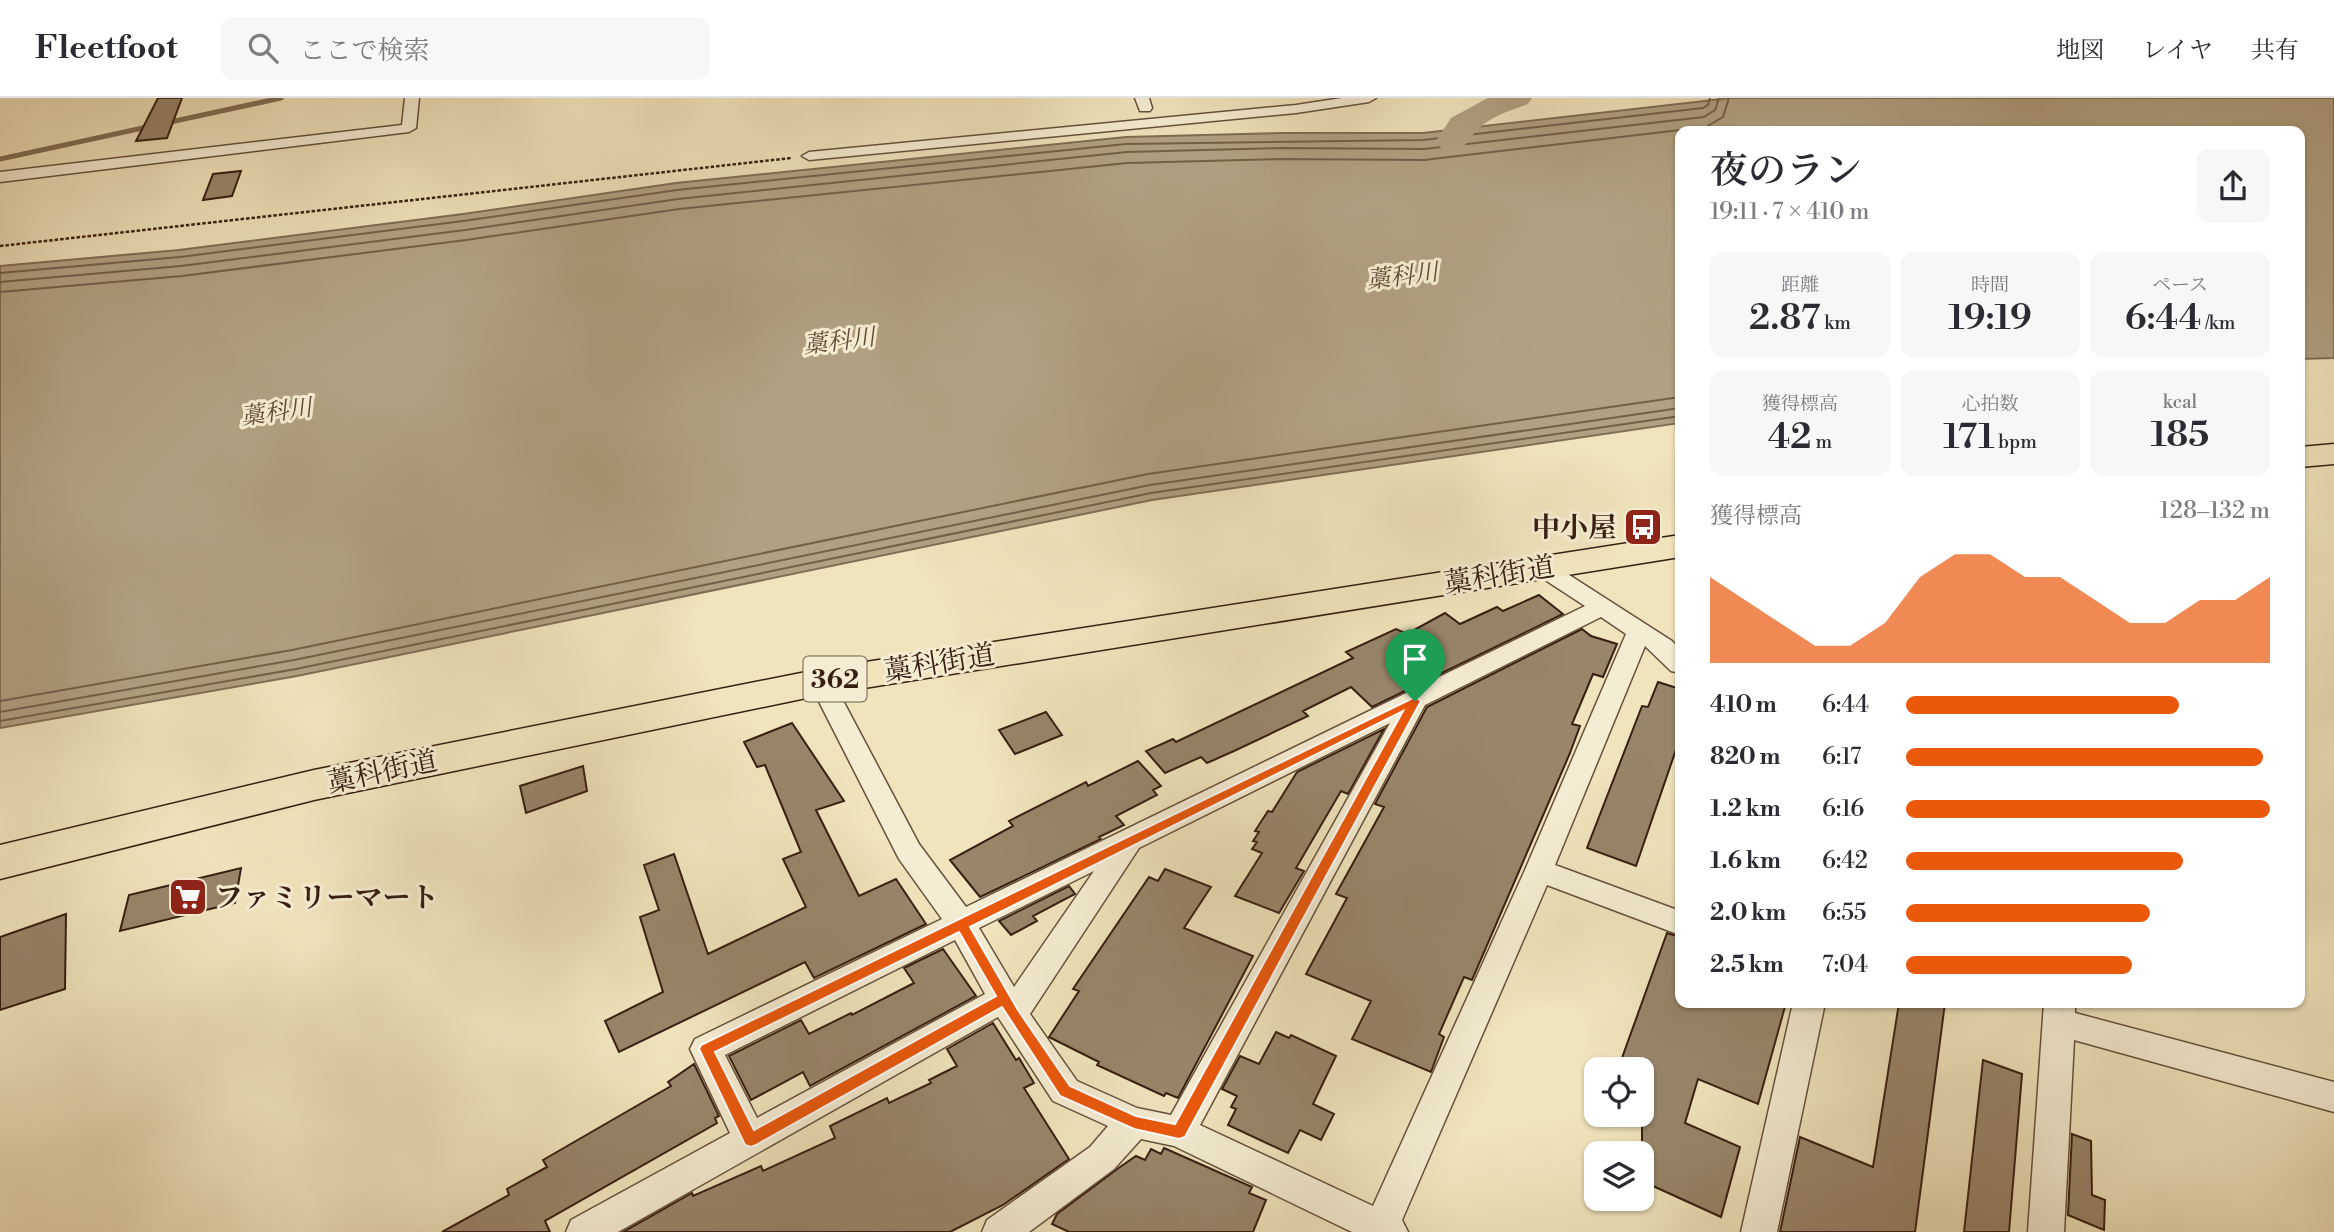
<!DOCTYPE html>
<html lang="ja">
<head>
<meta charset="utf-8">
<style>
	:root { --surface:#fff; --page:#f7f7f7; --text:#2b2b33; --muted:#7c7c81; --line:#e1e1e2; --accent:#ea580c }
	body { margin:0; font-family:"Libre Bodoni","Noto Serif JP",serif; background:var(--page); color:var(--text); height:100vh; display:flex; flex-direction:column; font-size:26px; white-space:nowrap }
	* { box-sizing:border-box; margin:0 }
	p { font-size:23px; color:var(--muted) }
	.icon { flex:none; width:38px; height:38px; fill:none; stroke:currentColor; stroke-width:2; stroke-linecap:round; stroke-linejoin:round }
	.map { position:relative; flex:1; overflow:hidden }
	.panel { position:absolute; left:1675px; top:28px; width:630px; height:882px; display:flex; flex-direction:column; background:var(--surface); border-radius:14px; box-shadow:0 2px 5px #0004 }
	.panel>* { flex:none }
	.buttons { position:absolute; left:1584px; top:959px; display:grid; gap:14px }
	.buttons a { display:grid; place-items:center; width:70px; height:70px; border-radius:14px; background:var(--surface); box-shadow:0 2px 5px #0004; font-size:35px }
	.pin { position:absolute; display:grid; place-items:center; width:60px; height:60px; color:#fff; margin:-72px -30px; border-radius:50% 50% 50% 0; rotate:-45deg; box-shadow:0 0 7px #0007 }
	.pin .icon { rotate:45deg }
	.round { display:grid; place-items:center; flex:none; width:74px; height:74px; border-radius:14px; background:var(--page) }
	.summary { display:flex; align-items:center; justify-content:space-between; height:119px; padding:0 35px }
	h1 { font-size:38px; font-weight:600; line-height:52px }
	.figures { display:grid; grid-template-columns:repeat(3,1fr); gap:10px; height:119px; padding:7px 35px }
	.figures div { display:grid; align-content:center; border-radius:14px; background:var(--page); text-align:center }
	.figures b { font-size:35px; font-weight:600 }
	.figures small { font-size:19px; font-weight:400 }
	.figures p { font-size:19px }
	.chart { height:196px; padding:14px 35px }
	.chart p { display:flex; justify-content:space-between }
	.chart svg { width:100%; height:126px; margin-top:7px; fill:var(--accent); opacity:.7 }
	ul { padding:0 35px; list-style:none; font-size:23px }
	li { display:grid; grid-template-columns:112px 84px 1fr; align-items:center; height:52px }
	li i { height:18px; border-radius:9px; background:var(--accent) }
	header { display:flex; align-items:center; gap:42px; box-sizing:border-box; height:98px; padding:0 35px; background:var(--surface); border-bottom:2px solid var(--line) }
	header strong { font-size:33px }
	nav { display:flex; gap:38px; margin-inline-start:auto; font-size:24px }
	.search { width:490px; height:63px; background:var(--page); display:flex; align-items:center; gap:18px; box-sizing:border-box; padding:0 24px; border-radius:14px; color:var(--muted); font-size:26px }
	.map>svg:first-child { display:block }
</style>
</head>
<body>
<header>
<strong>Fleetfoot</strong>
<div class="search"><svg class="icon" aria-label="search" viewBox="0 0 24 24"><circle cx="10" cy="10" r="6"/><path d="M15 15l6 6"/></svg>ここで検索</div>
<nav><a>地図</a><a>レイヤ</a><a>共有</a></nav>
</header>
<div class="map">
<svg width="2334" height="1134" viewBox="0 0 2334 1134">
	<rect width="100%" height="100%" fill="#f0e4bc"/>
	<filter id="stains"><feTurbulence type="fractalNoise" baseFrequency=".00286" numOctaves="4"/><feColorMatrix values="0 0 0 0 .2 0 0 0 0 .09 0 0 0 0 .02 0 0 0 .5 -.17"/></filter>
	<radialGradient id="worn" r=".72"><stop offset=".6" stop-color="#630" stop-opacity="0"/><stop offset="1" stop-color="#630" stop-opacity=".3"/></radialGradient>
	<path fill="#b1a182" stroke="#816d55" stroke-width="2" d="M 1731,0 L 2334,0 L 2334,260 L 2300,261 L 2300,33 L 1680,33 L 1680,325 L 1152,402 L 297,578 L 0,630 L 0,168 L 179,152 L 463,116 L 676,85 L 1126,39 L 1281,35 L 1423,35 Z"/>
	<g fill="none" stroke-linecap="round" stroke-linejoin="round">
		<path stroke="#74604a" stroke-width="2" d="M 0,175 L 180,159 L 463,123 L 677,92 L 1126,46 L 1423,42 L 1703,10 L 1708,7 L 1710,0
			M 0,184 L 181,168 L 465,132 L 678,101 L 1127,54 L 1281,50 L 1424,51 L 1704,19 L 1715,12 L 1719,0
			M 0,194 L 182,178 L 466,142 L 679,111 L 1127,65 L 1281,61 L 1424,62 L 1706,29 L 1723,19 L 1729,0
			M 0,603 L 292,552 L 1148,376 L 1680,299
			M 0,614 L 294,562 L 1150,387 L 1680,310
			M 0,623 L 296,571 L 1151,395 L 1680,318"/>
		<path stroke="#816d55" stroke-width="5" d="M 0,61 L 281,0"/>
		<path fill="#b1a182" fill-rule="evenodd" d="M 1488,0 L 1532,0 L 1528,6 C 1495,18 1483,21 1463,50 L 1452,52 L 1441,50 L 1436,43 L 1451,20 Z"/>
	</g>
	<path fill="#98856a" stroke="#381e12" stroke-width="2" d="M 158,0 L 182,0 L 167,40 L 136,43 Z
		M 241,73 L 232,98 L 203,102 L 213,76 Z
		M 1539,497 L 1563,516 L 1372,609 L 1351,589 L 1303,613 L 1308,618 L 1234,653 L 1207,665 L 1201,659 L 1165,675 L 1146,653 L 1173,641 L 1176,644 L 1353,560 L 1346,554 L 1396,531 L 1407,536 L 1445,515 L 1460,526 L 1497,509 L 1503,513 Z
		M 1582,531 L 1591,538 L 1617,546 L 1603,579 L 1593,576 L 1572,626 L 1580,628 L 1570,655 L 1472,882 L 1464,879 L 1439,936 L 1444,939 L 1431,974 L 1352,941 L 1371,903 L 1306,876 L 1347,800 L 1336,796 L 1384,709 L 1375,706 L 1427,609 Z
		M 1658,584 L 1680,591 L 1680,640 L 1636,768 L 1587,750 L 1642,608 L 1648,609 Z
		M 1046,614 L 1062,637 L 1015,656 L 999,632 Z
		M 792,625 L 844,703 L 816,712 L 859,798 L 896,781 L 926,826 L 814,880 L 805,864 L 619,954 L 605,923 L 663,894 L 640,819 L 659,812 L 644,767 L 674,756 L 708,856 L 806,809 L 783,761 L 801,754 L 765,667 L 757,669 L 744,644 Z
		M 1384,631 L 1348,696 L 1341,693 L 1296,770 L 1304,773 L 1279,815 L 1235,798 L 1262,755 L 1252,751 L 1257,744 L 1253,743 L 1259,734 L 1255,733 L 1268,713 L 1272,714 L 1297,674 Z
		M 1138,663 L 1161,688 L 1153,692 L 1157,697 L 1116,718 L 1124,727 L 1099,739 L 1101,741 L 980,799 L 950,762 L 1013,728 L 1009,723 L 1086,684 L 1088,688 Z
		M 583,668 L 587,693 L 526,715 L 520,688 Z
		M 241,770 L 235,805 L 120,833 L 129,797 Z
		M 1165,771 L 1211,789 L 1184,830 L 1253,858 L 1178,1000 L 1166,995 L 1164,998 L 1097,967 L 1099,964 L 1049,939 L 1079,893 L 1073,891 L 1149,779 L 1158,783 Z
		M 1069,788 L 1075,796 L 1033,818 L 1037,823 L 1011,837 L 999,823 Z
		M 66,816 L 65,891 L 0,912 L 0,839 Z
		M 1667,835 L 1680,839 L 1680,905 L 1786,905 L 1758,1006 L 1698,981 L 1685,1025 L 1740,1049 L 1721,1119 L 1642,1083 L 1642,971 L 1618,971 Z
		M 943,851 L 976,898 L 810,988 L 803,974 L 751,1002 L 729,958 L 801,922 L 809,936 L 851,915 L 852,917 L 914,885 L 904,870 Z
		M 1899,905 L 1945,905 L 1915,1134 L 1780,1134 L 1800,1039 L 1873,1069 Z
		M 993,925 L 1016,962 L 1019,960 L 1034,985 L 1024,990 L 1069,1061 L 1003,1107 L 950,1134 L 623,1134 L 692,1095 L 693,1098 L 761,1068 L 763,1073 L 835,1040 L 830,1028 L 887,1000 L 889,1005 L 931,985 L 929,982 L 957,968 L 947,951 Z
		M 1276,934 L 1289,940 L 1291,937 L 1336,958 L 1313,1006 L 1334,1016 L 1321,1042 L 1300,1032 L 1288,1055 L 1228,1027 L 1236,1011 L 1231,1009 L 1237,998 L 1222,991 L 1240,958 L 1259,966 Z
		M 1983,962 L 2022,976 L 2009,1134 L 1964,1134 Z
		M 694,966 L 719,1018 L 715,1020 L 717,1025 L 545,1123 L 550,1134 L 442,1134 L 509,1097 L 507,1091 L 547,1069 L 543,1062 L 671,988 L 668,984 Z
		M 2072,1036 L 2091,1043 L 2092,1097 L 2105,1102 L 2104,1132 L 2068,1117 Z
		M 1164,1050 L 1252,1089 L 1249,1095 L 1266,1102 L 1253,1134 L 1069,1134 L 1052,1126 L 1057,1116 L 1120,1069 L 1136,1058 L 1145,1062 L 1151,1051 L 1161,1056 Z"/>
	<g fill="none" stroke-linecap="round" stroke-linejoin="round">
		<defs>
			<path id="street" d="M 405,0 L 419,0 L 416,30 L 409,34 L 0,84 L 0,74 L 402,27 Z
				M 1135,0 L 1149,0 L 1152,10 L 1150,13 L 1140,13 Z
				M 1342,0 L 1376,0 L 1369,4 L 1296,15 L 809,62 L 802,58 L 809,54 L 1296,7 Z
				M 1541,462 L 1549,464 L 1672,543 L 1680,552 L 1680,575 L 1671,573 L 1645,548 L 1555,767 L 1680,813 L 1680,837 L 1547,787 L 1402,1122 L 1408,1134 L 1352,1134 L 1174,1048 L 1141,1041 L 1114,1071 L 1029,1134 L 982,1134 L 987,1122 L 1090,1049 L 1108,1028 L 1053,1003 L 998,919 L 618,1134 L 566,1134 L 571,1122 L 730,1035 L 690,951 L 695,941 L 942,821 L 899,761 L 809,584 L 812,578 L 821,576 L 830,578 L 919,746 L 966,809 L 1585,508 L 1533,474 L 1530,469 L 1533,464 ZM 1601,519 L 1626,536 L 1525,772 L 1373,1108 L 1200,1027 L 1425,607 ZM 1390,625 L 1171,1017 L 1137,1010 L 1077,983 L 1030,916 L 1139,750 ZM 1094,773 L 1014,889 L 979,830 ZM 955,842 L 985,896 L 757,1020 L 725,957 Z
				M 1793,905 L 1825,905 L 1777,1134 L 1741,1134 Z
				M 2044,905 L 2075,905 L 2075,915 L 2334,984 L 2334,1014 L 2074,942 L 2064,1134 L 2028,1134 Z"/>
			<path id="highway" d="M 2334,346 L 2334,366 L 2300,369 L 2300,349 Z
				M 1680,437 L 1680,459 L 821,597 L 314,702 L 0,781 L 0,747 L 314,672 L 821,571 Z"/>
		</defs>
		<use href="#street" stroke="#66503c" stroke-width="3"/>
		<use href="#highway" stroke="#381e12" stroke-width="3"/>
		<path stroke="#381e12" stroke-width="2.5" stroke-dasharray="3.5 2" stroke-linecap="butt" d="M 0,148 L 791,60"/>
		<use href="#street" fill="#f5edd3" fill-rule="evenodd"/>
		<use href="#highway" fill="#f0e4bc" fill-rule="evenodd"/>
	</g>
	<path fill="#ea580c" stroke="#fff" stroke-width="2" fill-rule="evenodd" d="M 1415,599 L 1421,603 L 1185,1039 L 1179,1041 L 1134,1031 L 1060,998 L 1002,909 L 756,1047 L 751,1049 L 745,1047 L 699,951 L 701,947 ZM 1403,613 L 1175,1026 L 1136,1018 L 1070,988 L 1018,912 L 970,829 ZM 959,834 L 996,898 L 754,1032 L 715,954 Z"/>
	<defs>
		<symbol id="bus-square" viewBox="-11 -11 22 22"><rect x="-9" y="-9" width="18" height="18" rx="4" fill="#8f2418" stroke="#f5edd3"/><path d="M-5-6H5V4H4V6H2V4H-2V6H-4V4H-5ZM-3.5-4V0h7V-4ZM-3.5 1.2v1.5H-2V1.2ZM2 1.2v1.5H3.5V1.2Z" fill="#fff"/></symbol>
		<symbol id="supermarket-square" viewBox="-11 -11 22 22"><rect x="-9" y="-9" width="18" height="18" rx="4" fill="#8f2418" stroke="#f5edd3"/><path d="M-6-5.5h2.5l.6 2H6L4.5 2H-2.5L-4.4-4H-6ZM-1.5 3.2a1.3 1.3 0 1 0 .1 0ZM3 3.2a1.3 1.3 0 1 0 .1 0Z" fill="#fff"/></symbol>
	</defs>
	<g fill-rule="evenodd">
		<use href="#bus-square" x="1621" y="407" width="44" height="44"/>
		<use href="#supermarket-square" x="166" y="777" width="44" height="44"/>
	</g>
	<g text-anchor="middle" stroke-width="6" stroke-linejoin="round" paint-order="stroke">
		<g font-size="24" font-style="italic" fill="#624c39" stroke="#f5edd3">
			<text transform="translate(1402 178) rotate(-7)" y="8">藁科川</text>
			<text transform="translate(839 243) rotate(-7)" y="8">藁科川</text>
			<text transform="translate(276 314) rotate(-8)" y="8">藁科川</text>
		</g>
		<rect fill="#f5edd3" stroke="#715c4c" stroke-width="2" x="803.5" y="558.5" width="63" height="45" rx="5"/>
		<g font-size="26" font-weight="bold" fill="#381e12">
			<text x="835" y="590">362</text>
		</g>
		<g font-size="28" font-weight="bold" fill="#381e12" stroke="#f5edd3" text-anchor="end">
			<text x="1616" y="439">中小屋</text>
			<text x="215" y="809" text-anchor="start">ファミリーマート</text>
		</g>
		<g font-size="28" fill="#381e12" stroke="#f5edd3">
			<text transform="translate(1499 476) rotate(-9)" y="10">藁科街道</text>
			<text transform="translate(939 564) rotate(-9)" y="10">藁科街道</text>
			<text transform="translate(382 673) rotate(-12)" y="10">藁科街道</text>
		</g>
	</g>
	<rect width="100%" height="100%" filter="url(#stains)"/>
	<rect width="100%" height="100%" fill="url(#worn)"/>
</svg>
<div class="buttons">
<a><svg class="icon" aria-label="locate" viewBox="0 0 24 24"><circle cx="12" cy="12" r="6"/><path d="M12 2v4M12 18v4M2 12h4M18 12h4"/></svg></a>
<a><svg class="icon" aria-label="layers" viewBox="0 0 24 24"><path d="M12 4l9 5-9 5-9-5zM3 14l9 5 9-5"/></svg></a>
</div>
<div class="pin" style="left:1415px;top:603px;background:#1e9e55"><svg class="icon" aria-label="arrive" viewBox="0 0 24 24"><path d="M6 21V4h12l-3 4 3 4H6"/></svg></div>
<section class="panel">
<div class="summary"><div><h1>夜のラン</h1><p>19:11 · 7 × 410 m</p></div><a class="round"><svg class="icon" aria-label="share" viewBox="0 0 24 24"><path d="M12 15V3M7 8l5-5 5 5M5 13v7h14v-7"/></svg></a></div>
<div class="figures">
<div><p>距離</p><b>2.87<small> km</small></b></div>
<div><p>時間</p><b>19:19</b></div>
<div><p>ペース</p><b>6:44<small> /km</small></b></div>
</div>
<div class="figures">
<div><p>獲得標高</p><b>42<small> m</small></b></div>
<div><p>心拍数</p><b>171<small> bpm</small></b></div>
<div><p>kcal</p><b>185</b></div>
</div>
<div class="chart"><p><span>獲得標高</span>128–132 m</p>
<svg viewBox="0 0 160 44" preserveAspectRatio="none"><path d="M0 44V14L10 22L20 30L30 38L40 38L50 30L60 14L70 6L80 6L90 14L100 14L110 22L120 30L130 30L140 22L150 22L160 14V44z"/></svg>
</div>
<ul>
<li><b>410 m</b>6:44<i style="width:75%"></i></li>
<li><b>820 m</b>6:17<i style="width:98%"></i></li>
<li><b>1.2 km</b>6:16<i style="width:100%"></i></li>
<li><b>1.6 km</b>6:42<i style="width:76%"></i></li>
<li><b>2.0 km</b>6:55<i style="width:67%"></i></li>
<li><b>2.5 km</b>7:04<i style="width:62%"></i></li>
</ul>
</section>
</div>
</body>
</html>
